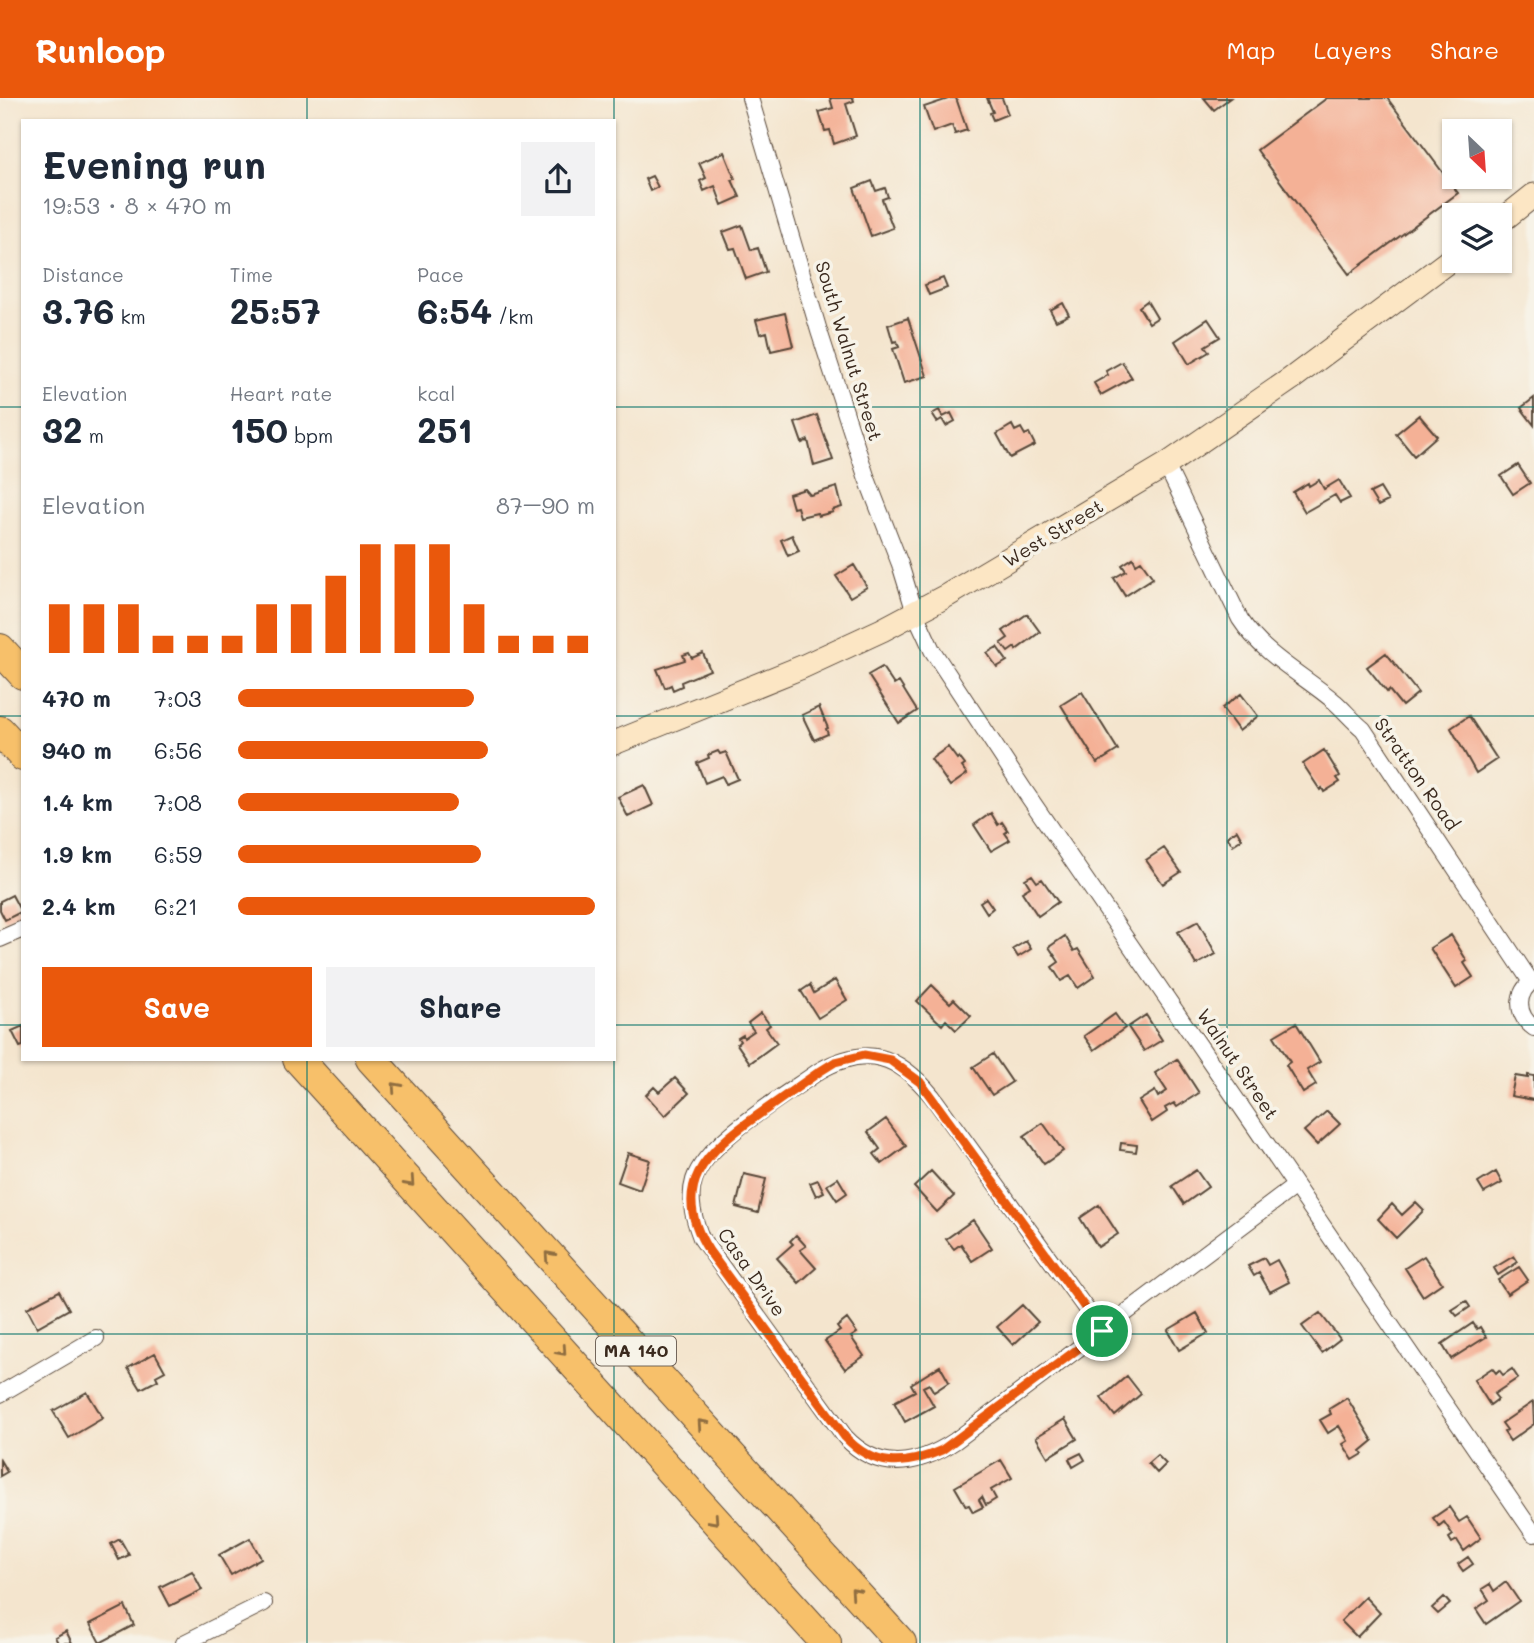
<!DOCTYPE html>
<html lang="en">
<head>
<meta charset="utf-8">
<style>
	:root { --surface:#fff; --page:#f2f2f3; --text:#1f2937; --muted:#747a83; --accent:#ea580c }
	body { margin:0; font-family:Mali,sans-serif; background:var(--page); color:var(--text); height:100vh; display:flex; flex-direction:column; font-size:26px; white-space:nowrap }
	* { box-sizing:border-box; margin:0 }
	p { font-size:23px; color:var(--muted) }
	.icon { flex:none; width:38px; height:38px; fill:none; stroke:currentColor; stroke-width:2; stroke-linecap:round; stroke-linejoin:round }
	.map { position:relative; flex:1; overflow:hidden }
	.panel { position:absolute; left:21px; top:21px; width:595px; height:942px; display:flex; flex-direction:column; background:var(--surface); border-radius:0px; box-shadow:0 2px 5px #0004 }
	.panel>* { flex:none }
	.needle { width:46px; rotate:155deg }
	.tools { position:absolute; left:1442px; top:21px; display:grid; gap:14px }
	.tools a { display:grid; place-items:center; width:70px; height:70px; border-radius:0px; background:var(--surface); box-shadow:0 2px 5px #0004; font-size:35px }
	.pin { position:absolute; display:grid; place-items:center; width:60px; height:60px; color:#fff; margin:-30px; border:4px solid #fff; border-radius:50%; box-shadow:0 2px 7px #0007 }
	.round { display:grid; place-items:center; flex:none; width:74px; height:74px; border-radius:0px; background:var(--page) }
	.summary { display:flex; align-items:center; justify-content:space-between; height:119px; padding:0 21px }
	h1 { font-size:38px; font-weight:800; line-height:52px }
	.metrics { display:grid; grid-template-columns:repeat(3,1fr); gap:10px; height:119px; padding:7px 21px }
	.metrics div { display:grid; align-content:center }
	.metrics b { font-size:35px; font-weight:800 }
	.metrics small { font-size:19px; font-weight:400 }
	.metrics p { font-size:19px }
	.chart { height:196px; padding:14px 21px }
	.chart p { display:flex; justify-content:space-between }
	.chart svg { width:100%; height:126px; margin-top:7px; stroke:var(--accent); stroke-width:6 }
	.button { display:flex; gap:14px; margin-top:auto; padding:14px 21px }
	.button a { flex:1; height:80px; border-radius:0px; background:var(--accent); color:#fff; font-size:28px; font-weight:800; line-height:80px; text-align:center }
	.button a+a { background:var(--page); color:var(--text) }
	ul { padding:0 21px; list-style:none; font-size:23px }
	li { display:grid; grid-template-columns:112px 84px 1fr; align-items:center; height:52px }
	li i { height:18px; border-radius:9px; background:var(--accent) }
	header { display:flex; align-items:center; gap:42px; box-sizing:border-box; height:98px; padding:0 35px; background:var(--accent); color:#fff }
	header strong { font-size:33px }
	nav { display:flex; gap:38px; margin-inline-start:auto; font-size:24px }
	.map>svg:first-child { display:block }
</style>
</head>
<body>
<header>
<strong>Runloop</strong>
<nav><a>Map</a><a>Layers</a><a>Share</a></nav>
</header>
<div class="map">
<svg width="1534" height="1545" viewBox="0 0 1534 1545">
	<rect width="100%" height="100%" fill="#f7f3e8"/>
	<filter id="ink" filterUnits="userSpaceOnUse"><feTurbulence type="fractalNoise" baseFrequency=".0143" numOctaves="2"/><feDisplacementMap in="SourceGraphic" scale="14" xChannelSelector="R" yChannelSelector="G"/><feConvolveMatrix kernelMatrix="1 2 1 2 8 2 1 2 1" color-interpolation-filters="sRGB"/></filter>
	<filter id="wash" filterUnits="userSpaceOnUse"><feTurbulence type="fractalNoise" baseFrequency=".00686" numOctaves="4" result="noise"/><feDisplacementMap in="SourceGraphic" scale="28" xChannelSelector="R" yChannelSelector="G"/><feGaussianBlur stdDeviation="1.57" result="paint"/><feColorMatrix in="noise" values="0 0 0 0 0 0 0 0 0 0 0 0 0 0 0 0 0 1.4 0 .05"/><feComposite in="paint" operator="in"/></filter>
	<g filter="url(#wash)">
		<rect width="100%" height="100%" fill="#f4e5ce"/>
		<g id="blocks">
			<path fill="#f4b196" d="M 830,0 L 853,0 L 854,3 L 846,6 L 856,38 L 834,46 L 830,32 L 825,33 L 819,14 L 833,10 Z
				M 951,0 L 956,0 L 967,32 L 955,36 L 952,27 L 933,34 L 924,9 Z
				M 987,0 L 1002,0 L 1008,16 L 993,22 L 990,15 L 993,14 Z
				M 1204,0 L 1230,0 L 1214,12 Z
				M 1327,0 L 1387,0 L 1458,95 L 1349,176 L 1257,52 Z
				M 724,54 L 735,81 L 732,82 L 740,99 L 722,107 L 715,88 L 704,93 L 700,83 L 706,80 L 699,65 Z
				M 652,78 L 658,89 L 650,93 L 645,81 Z
				M 872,83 L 876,93 L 885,90 L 888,99 L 882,101 L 893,130 L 871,138 L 854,90 Z
				M 742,127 L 751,152 L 758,150 L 766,174 L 746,181 L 735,150 L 730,151 L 723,134 Z
				M 943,180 L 947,190 L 929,197 L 925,187 Z
				M 1147,203 L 1157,220 L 1149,225 L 1139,209 Z
				M 1063,205 L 1069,217 L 1056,223 L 1050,212 Z
				M 785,215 L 793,248 L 771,253 L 767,234 L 760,236 L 756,222 Z
				M 908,220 L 927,278 L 904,285 L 893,251 L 899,249 L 897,243 L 893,244 L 888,227 Z
				M 1208,221 L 1220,239 L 1205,248 L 1209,254 L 1189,266 L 1175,243 Z
				M 1122,264 L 1132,280 L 1101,297 L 1094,285 L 1108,277 L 1106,273 Z
				M 1534,300 L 1534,327 L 1521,310 Z
				M 939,312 L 943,319 L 951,315 L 955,323 L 946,328 L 942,321 L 937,324 L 932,316 Z
				M 817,317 L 833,362 L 814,368 L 808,342 L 802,345 L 795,325 Z
				M 1419,317 L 1437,338 L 1414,358 L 1396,336 Z
				M 1012,327 L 1015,333 L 1021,330 L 1025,337 L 1029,335 L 1035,347 L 1010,360 L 997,336 Z
				M 1518,367 L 1530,385 L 1513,396 L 1501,378 Z
				M 1319,382 L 1324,391 L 1339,382 L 1350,400 L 1340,405 L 1335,397 L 1305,414 L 1293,394 L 1308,385 L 1309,388 Z
				M 837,389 L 842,409 L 832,412 L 833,414 L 818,418 L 817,415 L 800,419 L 797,409 L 793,410 L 789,396 L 805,391 L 810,397 Z
				M 1380,390 L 1388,403 L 1378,408 L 1370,395 Z
				M 792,437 L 799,453 L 788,458 L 781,442 Z
				M 1133,460 L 1136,466 L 1141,463 L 1153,480 L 1125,498 L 1114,480 L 1126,473 L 1122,467 Z
				M 854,467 L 867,489 L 850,499 L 836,478 Z
				M 1027,516 L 1040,534 L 1016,552 L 1015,549 L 1008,554 L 1001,545 L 1008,540 L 1003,533 Z
				M 997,549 L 1007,563 L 997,569 L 987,555 Z
				M 689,555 L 692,560 L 703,555 L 710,572 L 681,584 L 682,588 L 673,592 L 671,587 L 665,590 L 657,571 L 685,562 L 683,557 Z
				M 1386,555 L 1418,595 L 1402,608 L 1389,592 L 1387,594 L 1367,569 Z
				M 882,569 L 894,587 L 899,584 L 917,613 L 899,625 L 868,577 Z
				M 1082,594 L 1118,652 L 1097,665 L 1061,607 Z
				M 1241,596 L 1258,618 L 1239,633 L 1222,610 Z
				M 819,609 L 828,630 L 826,631 L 828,636 L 814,642 L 802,617 Z
				M 1469,618 L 1497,661 L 1476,675 L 1451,630 Z
				M 948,649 L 957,661 L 959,659 L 965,667 L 962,669 L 967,676 L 950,688 L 931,661 Z
				M 1324,652 L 1340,678 L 1337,680 L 1340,684 L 1324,694 L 1322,690 L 1320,692 L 1303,666 Z
				M 718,653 L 720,656 L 726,654 L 738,681 L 726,686 L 722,678 L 705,685 L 697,665 L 709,660 L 708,657 Z
				M 644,687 L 653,707 L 628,719 L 618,699 Z
				M 991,715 L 998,727 L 1002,724 L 1008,733 L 1005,735 L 1010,742 L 991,753 L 974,727 Z
				M 1237,732 L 1242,741 L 1233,747 L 1227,739 Z
				M 1164,750 L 1181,774 L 1163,786 L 1146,762 Z
				M 1032,777 L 1037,784 L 1042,781 L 1058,804 L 1038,818 L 1022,794 L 1030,789 L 1025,781 Z
				M 12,797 L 21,814 L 5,822 L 0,812 L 0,803 Z
				M 986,800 L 993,810 L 987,815 L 980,804 Z
				M 1198,823 L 1216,856 L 1196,867 L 1178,834 Z
				M 1451,837 L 1467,863 L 1464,865 L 1473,879 L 1456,890 L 1430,850 Z
				M 1065,838 L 1074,853 L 1078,851 L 1095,878 L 1078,890 L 1070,878 L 1061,883 L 1052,869 L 1059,864 L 1049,849 Z
				M 1026,843 L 1031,851 L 1018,859 L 1013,851 Z
				M 835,882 L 847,902 L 818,920 L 801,893 L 810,887 L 814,895 Z
				M 932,887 L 950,905 L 954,901 L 971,918 L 956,932 L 946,922 L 942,927 L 917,903 Z
				M 761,915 L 770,927 L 766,930 L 777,945 L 750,965 L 737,946 L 740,943 L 738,940 L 743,937 L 744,940 L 754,933 L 748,925 Z
				M 1115,916 L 1125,930 L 1094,952 L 1084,938 Z
				M 1146,917 L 1162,942 L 1144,953 L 1128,929 Z
				M 1296,925 L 1320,964 L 1307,972 L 1316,987 L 1303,995 L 1286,967 L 1290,964 L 1274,938 Z
				M 23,928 L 23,948 L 20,949 L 12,933 Z
				M 993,956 L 1012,984 L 992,997 L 973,969 Z
				M 1177,961 L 1199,995 L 1177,1009 L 1174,1005 L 1165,1010 L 1167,1014 L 1152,1024 L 1139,1003 L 1155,993 L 1158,999 L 1167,993 L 1155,975 Z
				M 1528,977 L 1534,978 L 1534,1002 L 1511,998 L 1515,978 L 1528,980 Z
				M 675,980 L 689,995 L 665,1018 L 646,997 L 654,989 L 659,994 Z
				M 1327,1013 L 1340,1026 L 1317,1047 L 1304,1033 Z
				M 886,1021 L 906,1048 L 882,1066 L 874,1056 L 880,1051 L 868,1034 Z
				M 1043,1025 L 1063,1053 L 1044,1066 L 1024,1038 Z
				M 1121,1045 L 1137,1047 L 1136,1054 L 1120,1052 Z
				M 628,1055 L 650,1062 L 640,1092 L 618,1084 Z
				M 1196,1072 L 1208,1089 L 1184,1106 L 1172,1088 Z
				M 931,1073 L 954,1098 L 937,1114 L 914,1089 Z
				M 1496,1074 L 1502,1085 L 1484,1095 L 1478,1085 Z
				M 744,1076 L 766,1081 L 758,1115 L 736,1109 Z
				M 838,1080 L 847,1095 L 837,1102 L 827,1087 Z
				M 818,1082 L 824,1094 L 816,1098 L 810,1085 Z
				M 1416,1104 L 1424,1112 L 1396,1140 L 1378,1121 L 1392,1106 L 1402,1117 Z
				M 1099,1107 L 1118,1136 L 1098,1149 L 1080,1120 Z
				M 973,1122 L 992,1150 L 972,1163 L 961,1146 L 954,1151 L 946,1141 Z
				M 796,1137 L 806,1148 L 800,1152 L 816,1170 L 799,1185 L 777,1160 L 793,1146 L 790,1143 Z
				M 1424,1158 L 1442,1185 L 1423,1198 L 1405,1170 Z
				M 1514,1158 L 1518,1164 L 1498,1177 L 1494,1170 Z
				M 1264,1160 L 1268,1167 L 1277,1162 L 1289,1184 L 1270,1194 L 1259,1175 L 1254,1178 L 1248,1168 Z
				M 1519,1169 L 1528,1182 L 1507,1196 L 1498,1182 Z
				M 59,1193 L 69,1211 L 37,1229 L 27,1210 Z
				M 1466,1203 L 1470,1209 L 1457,1218 L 1452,1212 Z
				M 1022,1207 L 1038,1224 L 1013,1247 L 997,1229 Z
				M 1197,1215 L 1208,1235 L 1179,1252 L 1168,1232 Z
				M 1320,1215 L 1340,1241 L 1322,1255 L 1302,1228 Z
				M 847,1221 L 857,1235 L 851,1239 L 864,1258 L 845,1271 L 825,1243 L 840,1233 L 837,1229 Z
				M 1473,1225 L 1477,1231 L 1480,1229 L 1486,1239 L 1451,1261 L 1442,1246 Z
				M 155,1255 L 165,1273 L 156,1278 L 158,1282 L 141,1291 L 128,1270 Z
				M 940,1268 L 949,1284 L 934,1294 L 929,1286 L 923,1289 L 934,1308 L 905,1324 L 894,1304 L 915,1293 L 911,1286 Z
				M 1492,1270 L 1496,1275 L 1499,1272 L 1503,1277 L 1512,1271 L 1518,1280 L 1494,1296 L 1498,1301 L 1490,1307 L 1474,1282 Z
				M 1127,1278 L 1141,1296 L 1115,1318 L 1101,1300 Z
				M 87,1294 L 103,1320 L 69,1340 L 53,1313 Z
				M 1347,1300 L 1373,1343 L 1361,1353 L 1363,1356 L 1353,1362 L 1343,1346 L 1348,1343 L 1339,1328 L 1328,1335 L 1320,1322 L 1331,1316 L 1329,1311 Z
				M 1533,1304 L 1534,1326 L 1510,1343 L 1504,1334 L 1507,1332 L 1502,1325 Z
				M 1065,1321 L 1077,1341 L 1048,1359 L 1036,1339 Z
				M 1081,1355 L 1085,1362 L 1073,1369 L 1069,1361 Z
				M 1157,1357 L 1166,1366 L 1157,1375 L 1148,1365 Z
				M 0,1362 L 7,1374 L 0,1378 Z
				M 1001,1362 L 1012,1380 L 991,1392 L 996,1401 L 986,1407 L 982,1399 L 979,1402 L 983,1409 L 973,1414 L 969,1407 L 966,1408 L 955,1389 Z
				M 1449,1409 L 1459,1424 L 1467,1419 L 1481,1440 L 1464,1453 L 1457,1442 L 1452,1445 L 1449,1440 L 1453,1437 L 1444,1424 L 1439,1428 L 1433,1420 Z
				M 250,1440 L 261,1460 L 231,1477 L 219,1457 Z
				M 120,1441 L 129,1457 L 119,1462 L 111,1446 Z
				M 1468,1459 L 1473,1466 L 1463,1473 L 1458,1466 Z
				M 192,1473 L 202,1492 L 170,1508 L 160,1489 Z
				M 1506,1484 L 1519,1503 L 1486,1526 L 1476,1511 L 1489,1502 L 1482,1491 L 1490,1486 L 1494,1493 Z
				M 1365,1499 L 1380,1515 L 1357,1539 L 1341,1523 Z
				M 1444,1499 L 1450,1506 L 1438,1516 L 1432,1510 Z
				M 125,1508 L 134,1527 L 100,1545 L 90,1526 Z
				M 66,1533 L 72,1545 L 58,1545 L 55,1539 Z"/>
		</g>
	</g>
	<g filter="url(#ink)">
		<use href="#blocks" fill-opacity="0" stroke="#574638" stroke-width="2"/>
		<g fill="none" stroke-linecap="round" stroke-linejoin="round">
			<defs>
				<path id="street" d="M 750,0 L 819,233 L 866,378 L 900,466 L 915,515 L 932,552 L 1024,692 L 1534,1436
					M 1166,367 L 1240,521 C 1264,558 1302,576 1335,604 C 1345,613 1353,623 1363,631 L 1531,884
					M 0,841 L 23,831
					M 1534,882 C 1515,895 1516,917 1534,930
					M 1102,1233 L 932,998 C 898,957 867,946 819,973 C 786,997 706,1043 694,1082 C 688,1102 694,1121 701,1140 L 845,1339 C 879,1375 917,1368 955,1343 L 1295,1088
					M 0,1296 L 96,1240
					M 184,1545 L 264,1505"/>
				<path id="secondary" d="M 1500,124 L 1534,97
					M 614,645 L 802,569 L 882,532 L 948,497 L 1166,367 L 1291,281 L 1454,159"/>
				<path id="highway" d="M 0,551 L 23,576
					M 0,633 L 23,658
					M 298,961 L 826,1545
					M 371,961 L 901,1545"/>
			</defs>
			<use href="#street" stroke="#574638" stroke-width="18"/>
			<use href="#secondary" stroke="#574638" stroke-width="25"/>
			<use href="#highway" stroke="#574638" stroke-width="32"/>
			<use href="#street" stroke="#fff" stroke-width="16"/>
			<use href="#secondary" stroke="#fce6c4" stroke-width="23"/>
			<use href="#highway" stroke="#f7c06b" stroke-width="30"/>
		</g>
		<defs><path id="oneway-chevron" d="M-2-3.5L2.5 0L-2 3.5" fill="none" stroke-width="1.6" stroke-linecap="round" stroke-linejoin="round" transform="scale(1.75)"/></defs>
		<g stroke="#906e41">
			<use href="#oneway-chevron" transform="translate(396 989) rotate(-132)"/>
			<use href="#oneway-chevron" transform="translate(410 1084) rotate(48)"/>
			<use href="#oneway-chevron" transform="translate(549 1158) rotate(-132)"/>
			<use href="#oneway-chevron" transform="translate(562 1253) rotate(48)"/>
			<use href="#oneway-chevron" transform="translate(702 1326) rotate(-132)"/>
			<use href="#oneway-chevron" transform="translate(714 1422) rotate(48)"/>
			<use href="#oneway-chevron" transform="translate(855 1494) rotate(-132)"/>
		</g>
	</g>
	<g fill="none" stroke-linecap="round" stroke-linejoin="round" filter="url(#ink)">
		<defs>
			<path id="route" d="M 864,957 L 890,962 L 920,984 L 1102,1233 L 942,1352 C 904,1369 874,1370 845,1339 L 709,1153 C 668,1088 706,1054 758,1017 C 778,1003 799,988 819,974 L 835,964 Z"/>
		</defs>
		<use href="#route" stroke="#fff" stroke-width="14"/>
		<use href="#route" stroke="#ea580c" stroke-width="9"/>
	</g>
	<path fill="none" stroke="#0f766e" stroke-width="2" stroke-opacity="0.55" d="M 307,0 L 307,23M 614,0 L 614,23M 920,0 L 920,1545M 1227,0 L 1227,1545M 0,309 L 23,309M 614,309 L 1534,309M 0,618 L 23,618M 614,618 L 1534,618M 0,927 L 23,927M 614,927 L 1534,927M 307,961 L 307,1545M 614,961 L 614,1545M 0,1236 L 1534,1236"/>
	<g text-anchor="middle" stroke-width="7" stroke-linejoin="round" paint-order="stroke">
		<rect fill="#f7f3e8" stroke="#73665b" stroke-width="2" x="596" y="1238.5" width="80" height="29" rx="5"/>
		<g font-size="18" font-weight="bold" fill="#3b2a1e">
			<text x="636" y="1259">MA 140</text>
		</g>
		<g font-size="19" fill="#3b2a1e" stroke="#f7f3e8">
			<text transform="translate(849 253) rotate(73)" y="7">South Walnut Street</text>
			<text transform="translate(1053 435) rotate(-31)" y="7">West Street</text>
			<text transform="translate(1417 676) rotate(55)" y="7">Stratton Road</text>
			<text transform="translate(1238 966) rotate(56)" y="7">Walnut Street</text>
			<text transform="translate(752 1174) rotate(55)" y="7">Casa Drive</text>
		</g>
	</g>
</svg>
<div class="tools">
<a><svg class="needle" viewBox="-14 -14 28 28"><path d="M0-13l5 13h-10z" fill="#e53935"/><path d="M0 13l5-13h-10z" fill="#747a83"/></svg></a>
<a><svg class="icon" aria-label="layers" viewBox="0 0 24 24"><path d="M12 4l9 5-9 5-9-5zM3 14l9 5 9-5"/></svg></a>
</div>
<div class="pin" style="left:1102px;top:1233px;background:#1e9e55"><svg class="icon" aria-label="arrive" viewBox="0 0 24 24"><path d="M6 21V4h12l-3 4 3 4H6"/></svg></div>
<section class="panel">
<div class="summary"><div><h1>Evening run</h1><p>19:53 · 8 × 470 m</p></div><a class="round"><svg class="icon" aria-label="share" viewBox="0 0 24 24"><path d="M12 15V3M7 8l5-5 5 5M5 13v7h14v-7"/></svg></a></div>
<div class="metrics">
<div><p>Distance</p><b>3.76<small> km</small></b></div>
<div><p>Time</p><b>25:57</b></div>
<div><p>Pace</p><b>6:54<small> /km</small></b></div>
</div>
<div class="metrics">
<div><p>Elevation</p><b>32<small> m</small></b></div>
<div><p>Heart rate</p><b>150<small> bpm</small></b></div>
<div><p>kcal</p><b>251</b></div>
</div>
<div class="chart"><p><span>Elevation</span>87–90 m</p>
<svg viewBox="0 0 160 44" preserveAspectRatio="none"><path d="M5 44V27M15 44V27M25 44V27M35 44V38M45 44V38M55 44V38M65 44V27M75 44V27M85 44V17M95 44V6M105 44V6M115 44V6M125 44V27M135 44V38M145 44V38M155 44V38"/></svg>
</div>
<ul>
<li><b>470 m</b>7:03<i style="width:66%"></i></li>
<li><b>940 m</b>6:56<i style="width:70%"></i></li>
<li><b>1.4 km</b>7:08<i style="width:62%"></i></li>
<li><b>1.9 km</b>6:59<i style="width:68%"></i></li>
<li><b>2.4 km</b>6:21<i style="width:100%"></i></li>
</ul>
<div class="button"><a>Save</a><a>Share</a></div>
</section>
</div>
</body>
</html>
